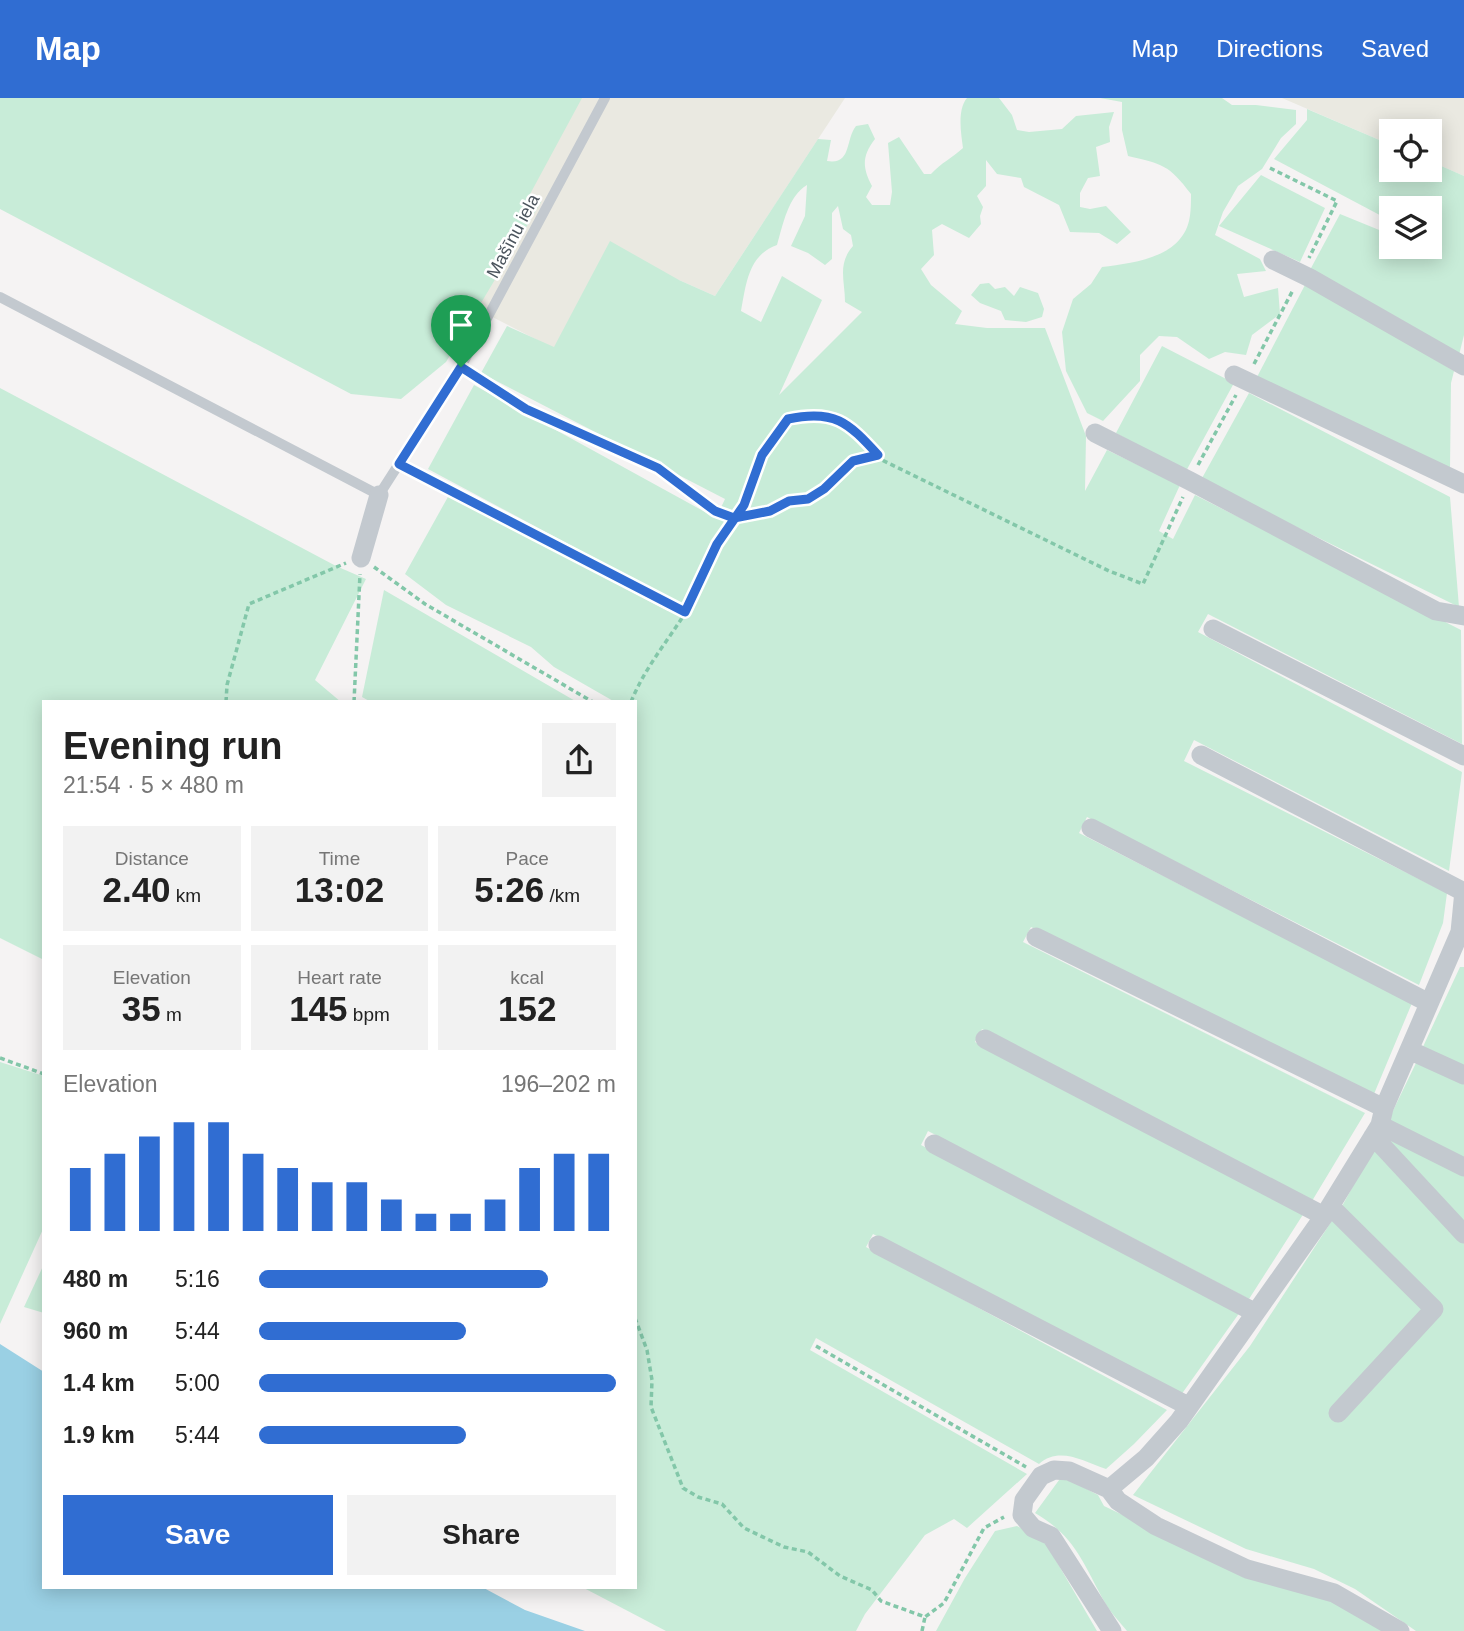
<!DOCTYPE html>
<html lang="en">
<head>
<meta charset="utf-8">
<style>
	:root { --surface:#fff; --page:#f2f2f2; --text:#222; --muted:#767676; --accent:#306dd2 }
	body { margin:0; font-family:Arial,sans-serif; background:var(--page); color:var(--text); height:100vh; display:flex; flex-direction:column; font-size:26px; white-space:nowrap }
	* { box-sizing:border-box; margin:0 }
	p { font-size:23px; color:var(--muted) }
	.icon { flex:none; width:38px; height:38px; fill:none; stroke:currentColor; stroke-width:2; stroke-linecap:round; stroke-linejoin:round }
	.map { position:relative; flex:1; overflow:hidden }
	.sheet { position:absolute; left:42px; top:602px; width:595px; height:889px; display:flex; flex-direction:column; background:var(--surface); border-radius:0px; box-shadow:0 4px 18px #0003 }
	.sheet>* { flex:none }
	.fabs { position:absolute; left:1379px; top:21px; display:grid; gap:14px }
	.fabs a { display:grid; place-items:center; width:63px; height:63px; border-radius:0px; background:var(--surface); box-shadow:0 4px 18px #0003; font-size:35px }
	.pin { position:absolute; display:grid; place-items:center; width:60px; height:60px; color:#fff; margin:-72px -30px; border-radius:50% 50% 50% 0; rotate:-45deg; box-shadow:0 0 7px #0007 }
	.pin .icon { rotate:45deg }
	.round { display:grid; place-items:center; flex:none; width:74px; height:74px; border-radius:0px; background:var(--page) }
	.overview { display:flex; align-items:center; justify-content:space-between; height:119px; padding:0 21px }
	h1 { font-size:38px; font-weight:700; line-height:52px }
	.metrics { display:grid; grid-template-columns:repeat(3,1fr); gap:10px; height:119px; padding:7px 21px }
	.metrics div { display:grid; align-content:center; border-radius:0px; background:var(--page); text-align:center }
	.metrics b { font-size:35px; font-weight:700 }
	.metrics small { font-size:19px; font-weight:400 }
	.metrics p { font-size:19px }
	.chart { height:196px; padding:14px 21px }
	.chart p { display:flex; justify-content:space-between }
	.chart svg { width:100%; height:126px; margin-top:7px; stroke:var(--accent); stroke-width:6 }
	.primary-button { display:flex; gap:14px; margin-top:auto; padding:14px 21px }
	.primary-button a { flex:1; height:80px; border-radius:0px; background:var(--accent); color:#fff; font-size:28px; font-weight:700; line-height:80px; text-align:center }
	.primary-button a+a { background:var(--page); color:var(--text) }
	ul { padding:0 21px; list-style:none; font-size:23px }
	li { display:grid; grid-template-columns:112px 84px 1fr; align-items:center; height:52px }
	li i { height:18px; border-radius:9px; background:var(--accent) }
	header { display:flex; align-items:center; gap:42px; box-sizing:border-box; height:98px; padding:0 35px; background:var(--accent); color:#fff }
	header strong { font-size:33px }
	nav { display:flex; gap:38px; margin-inline-start:auto; font-size:24px }
	.map>svg:first-child { display:block }
</style>
</head>
<body>
<header>
<strong>Map</strong>
<nav><a>Map</a><a>Directions</a><a>Saved</a></nav>
</header>
<div class="map">
<svg width="1464" height="1533" viewBox="0 0 1464 1533">
	<rect width="100%" height="100%" fill="#f5f3f3"/>
	<path fill="#eae9e1" d="M 521,0 L 845,0 L 715,198 L 679,182 L 553,250 L 422,183 Z
		M 1282,0 L 1464,0 L 1464,78 L 1430,63 L 1430,33 L 1391,33 L 1391,47 Z"/>
	<path fill="#c8ecd8" fill-rule="evenodd" d="M 0,0 L 582,0 L 529,98 L 541,104 L 446,264 L 401,301 L 351,296 L 0,111 Z
		M 967,0 L 999,0 L 1012,17 L 1017,32 L 1029,34 L 1062,31 L 1076,18 L 1114,14 L 1109,29 L 1110,44 L 1096,49 L 1100,78 L 1088,80 L 1080,95 L 1080,109 L 1090,111 L 1106,108 L 1131,134 L 1117,146 L 1099,135 L 1070,134 L 1059,107 L 1024,89 L 1021,80 L 997,76 L 986,62 L 986,88 L 977,98 L 983,109 L 980,118 L 981,126 L 969,140 L 942,126 L 932,132 L 934,157 L 921,171 L 931,187 L 962,213 L 955,226 L 987,230 L 1045,230 L 1086,338 L 1085,393 L 1107,352 L 1180,387 L 1159,433 L 1173,441 L 1195,397 L 1461,532 L 1462,646 L 1208,516 L 1198,534 L 1462,674 L 1449,773 L 1194,642 L 1184,663 L 1447,795 L 1443,825 L 1419,887 L 1087,719 L 1079,735 L 1412,905 L 1374,996 L 1031,829 L 1023,844 L 1365,1015 L 1312,1103 L 982,931 L 975,944 L 1304,1115 L 1249,1201 L 928,1033 L 921,1047 L 1240,1214 L 1181,1297 L 873,1136 L 866,1149 L 1167,1312 L 1134,1346 L 1106,1371 C 1083,1363 1059,1348 1039,1366 L 816,1240 L 810,1252 L 1027,1376 L 967,1430 L 954,1421 L 925,1437 L 865,1516 L 856,1533 L 666,1533 L 582,1489 L 635,1489 L 635,604 L 615,604 L 554,569 L 531,549 L 446,507 L 405,476 L 449,397 L 668,513 L 673,502 L 428,371 L 474,287 L 716,420 L 725,401 L 481,275 L 507,228 L 554,249 L 610,143 L 679,182 L 715,198 L 818,41 L 831,42 L 827,63 C 852,67 845,42 856,28 L 868,26 L 875,41 C 862,58 862,69 872,88 L 866,99 L 872,107 L 890,107 L 892,94 L 888,45 L 899,39 L 924,76 L 931,76 C 941,65 952,60 963,50 C 961,35 957,12 967,0 ZM 807,87 L 805,118 L 791,148 L 808,155 L 825,167 L 832,161 L 832,115 L 838,108 L 843,131 L 851,137 L 853,148 C 837,166 845,183 845,204 L 862,214 L 779,297 L 822,202 L 782,178 L 761,224 L 741,213 C 746,187 748,157 777,147 C 783,127 788,98 807,87 Z
		M 1100,0 L 1222,0 L 1232,7 L 1256,7 L 1296,12 L 1296,26 L 1281,40 L 1262,71 L 1238,88 L 1223,114 L 1215,137 L 1260,161 L 1266,173 L 1237,176 L 1244,199 L 1278,190 L 1280,216 L 1252,237 L 1246,257 L 1225,254 L 1209,261 L 1177,239 L 1159,238 L 1140,257 L 1140,283 L 1103,323 L 1087,315 L 1066,273 L 1062,234 L 1073,201 L 1091,186 L 1102,169 C 1133,165 1180,160 1189,123 C 1191,115 1191,104 1191,96 C 1169,67 1163,66 1128,58 L 1122,32 L 1122,4 Z
		M 1307,11 L 1391,47 L 1391,72 L 1430,72 L 1430,63 L 1464,78 L 1464,237 L 1459,257 L 1310,172 L 1340,116 L 1389,136 L 1391,133 L 1391,149 L 1430,149 L 1430,110 L 1391,110 L 1391,123 L 1274,61 L 1307,22 Z
		M 1261,77 L 1325,110 L 1300,164 L 1219,128 Z
		M 989,185 L 995,191 L 1005,189 L 1014,198 L 1020,189 L 1038,195 L 1044,211 L 1042,219 L 1026,224 L 1005,222 L 1001,213 L 980,205 L 971,197 L 980,186 Z
		M 1306,185 L 1454,273 L 1451,285 L 1450,371 L 1257,279 Z
		M 1162,248 L 1234,285 L 1185,375 L 1116,335 Z
		M 0,290 L 336,468 L 366,481 L 315,582 L 341,604 L 44,604 L 44,862 L 0,840 Z
		M 1249,295 L 1450,399 L 1459,509 L 1201,382 Z
		M 384,492 L 577,604 L 371,604 L 362,599 Z
		M 1460,869 L 1464,869 L 1464,972 L 1421,953 Z
		M 0,964 L 44,978 L 44,1129 L 0,1226 Z
		M 1416,965 L 1464,986 L 1464,1060 L 1388,1023 Z
		M 1381,1038 L 1464,1073 L 1464,1130 Z
		M 1375,1048 L 1464,1143 L 1464,1533 L 1416,1533 L 1355,1491 L 1314,1471 L 1246,1451 L 1133,1397 L 1250,1248 L 1335,1118 L 1441,1211 L 1341,1110 Z
		M 44,1166 L 44,1215 L 24,1209 Z
		M 1062,1378 L 1098,1397 L 1104,1408 L 1232,1469 L 1339,1505 L 1389,1533 L 1127,1533 C 1119,1523 1110,1514 1104,1503 C 1083,1465 1075,1438 1035,1415 Z
		M 1017,1428 L 1044,1442 L 1097,1533 L 936,1533 L 965,1480 L 995,1433 Z"/>
	<path fill="#9ad0e4" d="M 0,1246 L 44,1274 L 44,1489 L 482,1489 L 525,1512 L 585,1533 L 0,1533 Z"/>
	<g fill="none" stroke-linecap="round" stroke-linejoin="round">
		<path stroke="#83c7a9" stroke-width="3.5" stroke-dasharray="5 3.5" stroke-linecap="butt" d="M 1270,70 L 1337,103 L 1309,160
			M 1254,266 L 1293,192
			M 472,275 L 526,311 L 658,370 L 715,413 L 734,420 L 745,407 L 762,357 L 787,321 C 836,310 851,327 882,362 L 1109,473 L 1143,486 L 1183,399
			M 1198,367 L 1236,297
			M 411,372 L 685,514
			M 374,469 L 425,506 L 593,604
			M 226,604 L 227,587 L 249,506 L 346,465
			M 354,604 L 360,476
			M 631,604 C 645,569 668,543 687,512 C 705,482 715,449 734,420 L 770,413 L 789,403 L 808,401 L 824,391 L 853,363 L 878,357
			M 0,960 L 44,976
			M 635,1220 L 647,1252 L 652,1282 L 651,1309 L 683,1390 L 698,1399 L 722,1406 L 744,1430 L 784,1449 L 808,1454 L 840,1478 L 872,1492 L 881,1503 L 925,1519 L 944,1505 L 984,1430 L 1004,1419
			M 816,1248 L 1026,1369
			M 922,1533 L 925,1519"/>
		<path stroke="#c3c9cf" stroke-width="10" d="M 0,199 L 379,397 L 461,269 L 605,0"/>
		<path stroke="#c3c9cf" stroke-width="19" d="M 1273,162 L 1310,180 L 1464,268
			M 1234,277 L 1464,386
			M 1095,335 L 1190,383 L 1436,513 L 1464,518
			M 361,460 L 379,397
			M 1213,531 L 1464,658
			M 1201,657 L 1464,794
			M 1091,730 L 1429,905
			M 1036,839 L 1384,1010
			M 985,941 L 1324,1118
			M 1409,952 L 1464,977
			M 1380,1027 L 1464,1069
			M 1373,1038 L 1464,1136
			M 934,1046 L 1254,1214
			M 1330,1108 L 1434,1211 L 1338,1315
			M 878,1147 L 1188,1308
			M 1109,1391 L 1146,1360 L 1179,1323 L 1324,1118 L 1380,1027 L 1384,1010 L 1460,834 L 1464,793
			M 1112,1533 L 1051,1438 L 1033,1430 L 1022,1417 L 1024,1402 L 1041,1378 L 1054,1372 L 1069,1373 L 1109,1391 L 1118,1403 L 1156,1428 L 1247,1471 L 1334,1495 L 1400,1533"/>
	</g>
	<g fill="none" stroke-linecap="round" stroke-linejoin="round">
		<defs>
			<path id="route" d="M 461,269 L 526,311 L 658,370 L 715,413 L 734,420 L 770,413 L 789,403 L 808,401 L 824,391 L 853,363 L 878,357 C 848,324 834,311 788,321 L 762,357 L 744,407 L 717,446 L 685,514 L 399,366 L 461,269"/>
		</defs>
		<use href="#route" stroke="#fff" stroke-width="14"/>
		<use href="#route" stroke="#306dd2" stroke-width="9"/>
	</g>
	<g text-anchor="middle" stroke-width="5" stroke-linejoin="round" paint-order="stroke">
		<g font-size="18" fill="#4c555e" stroke="#fff">
			<text transform="translate(513 138) rotate(-62)" y="6">Mašīnu iela</text>
		</g>
	</g>
</svg>
<div class="fabs">
<a><svg class="icon" aria-label="locate" viewBox="0 0 24 24"><circle cx="12" cy="12" r="6"/><path d="M12 2v4M12 18v4M2 12h4M18 12h4"/></svg></a>
<a><svg class="icon" aria-label="layers" viewBox="0 0 24 24"><path d="M12 4l9 5-9 5-9-5zM3 14l9 5 9-5"/></svg></a>
</div>
<div class="pin" style="left:461px;top:269px;background:#1e9e55"><svg class="icon" aria-label="arrive" viewBox="0 0 24 24"><path d="M6 21V4h12l-3 4 3 4H6"/></svg></div>
<section class="sheet">
<div class="overview"><div><h1>Evening run</h1><p>21:54 · 5 × 480 m</p></div><a class="round"><svg class="icon" aria-label="share" viewBox="0 0 24 24"><path d="M12 15V3M7 8l5-5 5 5M5 13v7h14v-7"/></svg></a></div>
<div class="metrics">
<div><p>Distance</p><b>2.40<small> km</small></b></div>
<div><p>Time</p><b>13:02</b></div>
<div><p>Pace</p><b>5:26<small> /km</small></b></div>
</div>
<div class="metrics">
<div><p>Elevation</p><b>35<small> m</small></b></div>
<div><p>Heart rate</p><b>145<small> bpm</small></b></div>
<div><p>kcal</p><b>152</b></div>
</div>
<div class="chart"><p><span>Elevation</span>196–202 m</p>
<svg viewBox="0 0 160 44" preserveAspectRatio="none"><path d="M5 44V22M15 44V17M25 44V11M35 44V6M45 44V6M55 44V17M65 44V22M75 44V27M85 44V27M95 44V33M105 44V38M115 44V38M125 44V33M135 44V22M145 44V17M155 44V17"/></svg>
</div>
<ul>
<li><b>480 m</b>5:16<i style="width:81%"></i></li>
<li><b>960 m</b>5:44<i style="width:58%"></i></li>
<li><b>1.4 km</b>5:00<i style="width:100%"></i></li>
<li><b>1.9 km</b>5:44<i style="width:58%"></i></li>
</ul>
<div class="primary-button"><a>Save</a><a>Share</a></div>
</section>
</div>
</body>
</html>
